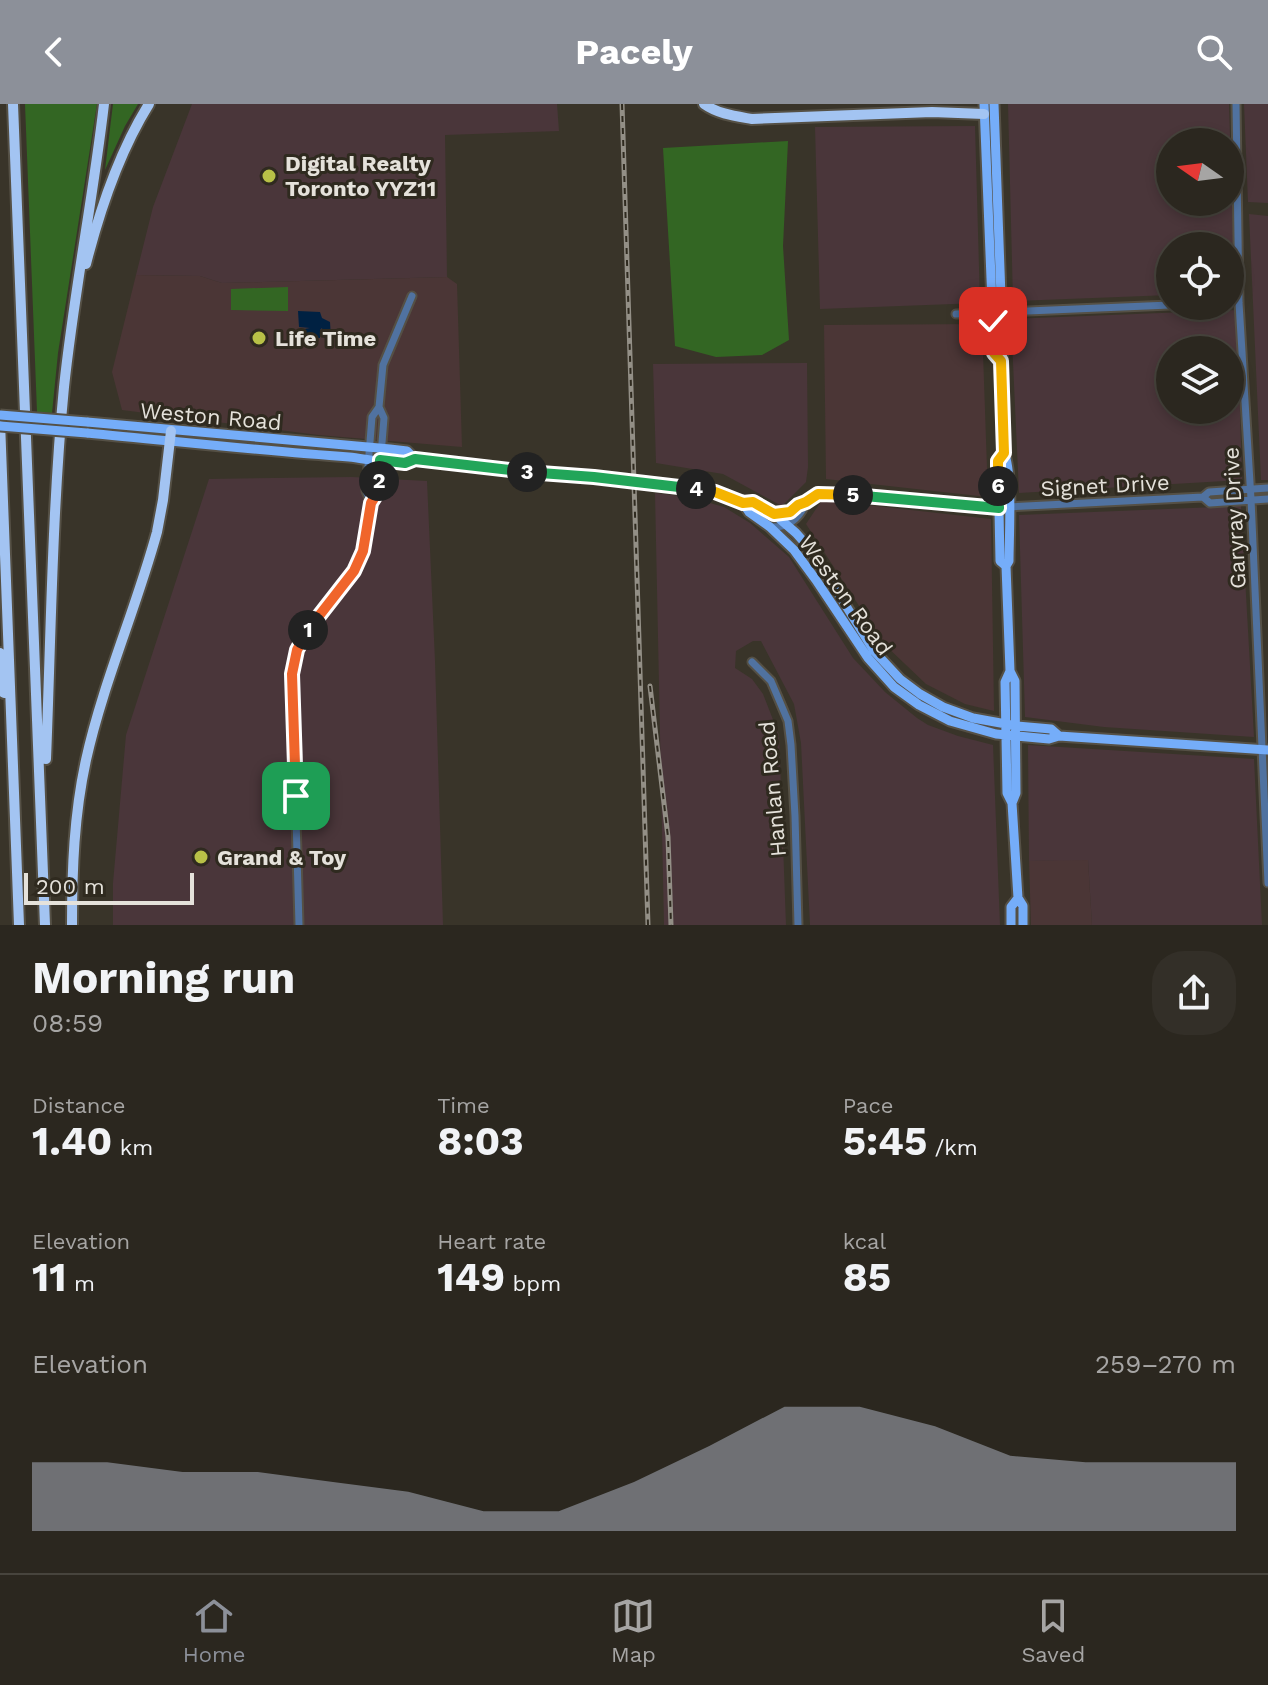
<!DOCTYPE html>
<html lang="en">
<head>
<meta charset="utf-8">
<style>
	:root { --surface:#2b271f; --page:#332f28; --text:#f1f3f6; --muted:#a6a5a4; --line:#47443d; --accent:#8c9099 }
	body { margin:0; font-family:"Work Sans",sans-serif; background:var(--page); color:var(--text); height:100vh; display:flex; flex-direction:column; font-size:30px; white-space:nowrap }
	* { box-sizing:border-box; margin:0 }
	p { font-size:26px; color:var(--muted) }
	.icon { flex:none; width:44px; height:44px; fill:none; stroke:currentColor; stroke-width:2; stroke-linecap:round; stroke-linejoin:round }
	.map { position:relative; height:821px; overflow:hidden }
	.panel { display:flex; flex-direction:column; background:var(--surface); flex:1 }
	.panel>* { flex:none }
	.needle { width:52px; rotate:284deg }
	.fabs { position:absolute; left:1156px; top:24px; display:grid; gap:16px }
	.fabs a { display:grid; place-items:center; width:88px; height:88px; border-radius:50%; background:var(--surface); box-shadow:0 4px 12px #0003,0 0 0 2px var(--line); font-size:40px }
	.scale { position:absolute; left:24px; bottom:20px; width:170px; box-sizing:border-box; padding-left:8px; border:4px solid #e5e2db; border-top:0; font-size:22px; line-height:28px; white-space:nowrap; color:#e5e2db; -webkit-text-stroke:6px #2f2a1f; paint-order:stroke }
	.pin { position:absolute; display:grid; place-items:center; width:68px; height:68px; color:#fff; margin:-34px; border-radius:16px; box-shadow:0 4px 12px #0006 }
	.km { position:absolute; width:40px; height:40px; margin:-20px; border-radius:50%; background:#222; color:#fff; font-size:22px; line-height:40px; text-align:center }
	.round { display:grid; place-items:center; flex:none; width:84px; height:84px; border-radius:32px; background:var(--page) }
	.headline { display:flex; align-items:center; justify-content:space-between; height:136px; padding:0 32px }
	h1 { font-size:44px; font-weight:700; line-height:60px }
	.figures { display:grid; grid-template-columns:repeat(3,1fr); gap:12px; height:136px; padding:8px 32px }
	.figures div { display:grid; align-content:center }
	.figures b { font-size:40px; font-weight:700 }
	.figures small { font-size:22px; font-weight:400 }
	.figures p { font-size:22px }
	.chart { height:224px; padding:16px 32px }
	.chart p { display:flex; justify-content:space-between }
	.chart svg { width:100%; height:144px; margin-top:8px; fill:var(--accent); opacity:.7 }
	header { display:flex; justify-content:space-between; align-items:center; height:104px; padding:0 32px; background:var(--accent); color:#fff; font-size:36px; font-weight:700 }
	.tab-bar { display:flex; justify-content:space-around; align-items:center; height:112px; border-top:2px solid var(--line); background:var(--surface); font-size:22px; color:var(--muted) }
	.tab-bar a { display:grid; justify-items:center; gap:4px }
	.tab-bar .current { color:var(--accent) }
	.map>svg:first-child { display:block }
</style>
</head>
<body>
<header><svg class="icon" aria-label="back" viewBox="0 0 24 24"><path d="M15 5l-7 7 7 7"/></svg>Pacely<svg class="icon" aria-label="search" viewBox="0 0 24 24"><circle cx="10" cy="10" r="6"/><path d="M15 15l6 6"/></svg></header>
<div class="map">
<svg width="1268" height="821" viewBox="0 0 1268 821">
	<rect width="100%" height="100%" fill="#393429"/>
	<path fill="#4b3636" d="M 136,171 L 200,172 L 222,179 L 447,173 L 457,180 L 462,343 L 318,331 L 122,306 L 112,268 Z
		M 982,220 L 988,393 L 826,375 L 824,221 Z
		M 822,396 L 991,415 L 994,607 L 965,600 L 926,580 L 883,539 L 806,420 Z
		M 1088,755 L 1092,821 L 1031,821 L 1029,757 Z"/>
	<path fill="#4a363a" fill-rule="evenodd" d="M 192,0 L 557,0 L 559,27 L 445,31 L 447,173 L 222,179 L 200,172 L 136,171 L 153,103 Z
		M 1008,0 L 1229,0 L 1235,189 L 1230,189 L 1230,142 L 1170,142 L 1170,191 L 1013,197 ZM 1170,38 L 1230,38 L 1230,98 L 1170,98 Z
		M 1244,0 L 1268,0 L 1268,99 L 1248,98 Z
		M 975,22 L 980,199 L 820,205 L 815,23 Z
		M 1249,110 L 1268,112 L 1268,376 L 1261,376 Z
		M 1237,206 L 1242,376 L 1019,389 L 1011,215 ZM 1170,246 L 1230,246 L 1230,306 L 1170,306 Z
		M 807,259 L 808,363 L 806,378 L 782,402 L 723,370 L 656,359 L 653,260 Z
		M 352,373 L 427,377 L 435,557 L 443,821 L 113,821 L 113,779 L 126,631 L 209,375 Z
		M 655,389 L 689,393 L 724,403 L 750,419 L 789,453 L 853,554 L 885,588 L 917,614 L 928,621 L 958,632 L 993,641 L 1000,821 L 810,821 L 801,639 L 794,600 L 761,537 L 753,537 L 736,547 L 735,564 L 752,575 L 763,590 L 779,631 L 786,821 L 664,821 Z
		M 1241,402 L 1254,633 L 1104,623 L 1025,613 L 1019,411 Z
		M 1028,641 L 1254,655 L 1262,821 L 1092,821 L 1088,756 L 1029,757 Z"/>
	<path fill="#336623" d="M 25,0 L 97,0 L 58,249 L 52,309 L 37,308 Z
		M 113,0 L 138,0 L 125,22 L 105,66 Z
		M 788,37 L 783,142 L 789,236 L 762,251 L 716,253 L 675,242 L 663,44 Z
		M 288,183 L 288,207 L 231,206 L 231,185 Z"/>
	<path fill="#002142" d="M 298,207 L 320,208 L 322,214 L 330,218 L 331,234 L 324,234 L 322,224 L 320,226 L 320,234 L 299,235 L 298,226 L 310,224 L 299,223 Z"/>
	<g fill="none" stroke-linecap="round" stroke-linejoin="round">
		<defs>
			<path id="minor" d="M 1236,0 L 1239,199 L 1251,395 L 1268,779
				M 956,210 L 1170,201
				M 1203,393 L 1210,399 L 1268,395
				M 371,399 L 366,387 L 372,313 L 379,303 L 383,261 L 412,192
				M 774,410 C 797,410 805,391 825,389 L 989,404 L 1203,393 L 1209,388 L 1268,384
				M 770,423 C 787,424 800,415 806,398
				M 752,558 L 771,577 L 788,617 L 791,641 L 795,712 L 798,821
				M 299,821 L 292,570 L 297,546 L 305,531 L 354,467 L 363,447 L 371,399 L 378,388 L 384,314 L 379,303"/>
			<path id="major" d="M 984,0 L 994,249 L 1001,257
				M 994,0 L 1003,248 L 1001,257 L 1004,349 C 1013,368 1009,433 1009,457 L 1006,462 L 1010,567 L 1005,578 L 1007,689 L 1012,699 L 1018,794 L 1023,802 L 1023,821
				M 87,318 L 390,345 L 407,347 L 415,355
				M 87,329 C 174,337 262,347 349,353 C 369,355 398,363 415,355 L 551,370 L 600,374
				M 1004,349 L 998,357 L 1000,457 L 1006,462
				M 654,379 L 715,388 L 743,399 L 753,398 L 774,410 L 796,429 L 812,447 L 874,547 L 900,575 L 920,590 L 943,603 L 973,614 L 1017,622 L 1051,625 L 1059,632
				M 743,399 L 749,408 L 770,423 L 794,446 L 816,476 L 868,554 L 894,583 L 919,601 L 950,617 L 996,630 L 1049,635 L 1059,632 L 1268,646
				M 1010,567 L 1015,577 L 1016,689 L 1012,699
				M 1011,821 L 1011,803 L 1018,794"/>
			<path id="highway" d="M 13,0 C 23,274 35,547 45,821
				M 704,0 C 718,10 735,12 752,15 L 932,8 L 984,10
				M 86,160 C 100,105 119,48 149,0
				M 0,318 L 19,821
				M 0,549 L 4,589
				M 46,655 C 51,531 52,407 64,283 C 74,188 93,95 104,0
				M 72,821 C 72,765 74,711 86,656 C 103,579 136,505 157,428 L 163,396 L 171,327"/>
		</defs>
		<use href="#minor" stroke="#555045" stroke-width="11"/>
		<use href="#major" stroke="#555045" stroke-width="13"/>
		<use href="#highway" stroke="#555045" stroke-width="14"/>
		<use href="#minor" stroke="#5072a0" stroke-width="7"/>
		<use href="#major" stroke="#75adf9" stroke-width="9"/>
		<use href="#highway" stroke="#a3c4f2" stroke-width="10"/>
		<defs>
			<path id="rail" d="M 622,0 L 648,821
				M 650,582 L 668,733 L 671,821"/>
		</defs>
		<use href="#rail" stroke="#938f86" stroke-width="5"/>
		<use href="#rail" stroke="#2f2a1f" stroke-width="2" stroke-dasharray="6" stroke-linecap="butt"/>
		<defs>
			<path id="major-bridge" d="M 0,311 L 87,318
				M 0,322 L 87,329
				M 600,374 L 654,379"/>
		</defs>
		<use href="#major-bridge" stroke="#555045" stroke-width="13" stroke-linecap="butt"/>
		<use href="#major-bridge" stroke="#75adf9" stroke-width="9"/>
	</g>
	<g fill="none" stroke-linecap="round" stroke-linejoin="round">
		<defs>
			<path id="split-1" d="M 296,692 L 292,570 L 297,546 L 308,526"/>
			<path id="split-2" d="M 308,526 L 354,467 L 363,447 L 371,399 L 378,388 L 379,377"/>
			<path id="split-3" d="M 379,377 L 380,356 L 405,359 L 415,355 L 527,368"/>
			<path id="split-4" d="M 527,368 L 594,373 L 696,385"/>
			<path id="split-5" d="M 696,385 L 715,388 L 743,399 L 753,398 L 774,410 L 790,408 L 798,401 L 806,398 L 818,390 L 853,391"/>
			<path id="split-6" d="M 853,391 L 999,404 L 998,382"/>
			<path id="split-7" d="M 993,217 L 994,249 L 1001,257 L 1004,349 L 998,357 L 998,382"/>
		</defs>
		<use href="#split-1" stroke="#fff" stroke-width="16"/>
		<use href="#split-2" stroke="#fff" stroke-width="16"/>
		<use href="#split-3" stroke="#fff" stroke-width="16"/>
		<use href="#split-4" stroke="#fff" stroke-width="16"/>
		<use href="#split-5" stroke="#fff" stroke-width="16"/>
		<use href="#split-6" stroke="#fff" stroke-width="16"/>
		<use href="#split-7" stroke="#fff" stroke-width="16"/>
		<use href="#split-1" stroke="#f0652b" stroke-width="10"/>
		<use href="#split-2" stroke="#f0652b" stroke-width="10"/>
		<use href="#split-3" stroke="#22a559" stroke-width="10"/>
		<use href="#split-4" stroke="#22a559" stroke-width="10"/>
		<use href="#split-5" stroke="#f5b400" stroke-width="10"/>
		<use href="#split-6" stroke="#22a559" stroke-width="10"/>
		<use href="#split-7" stroke="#f5b400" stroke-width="10"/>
	</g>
	<g fill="#b8c147" stroke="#2f2a1f" stroke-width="3">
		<circle cx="269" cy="72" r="8"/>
		<circle cx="259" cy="234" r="8"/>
		<circle cx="201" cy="753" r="8"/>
	</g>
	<g text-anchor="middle" stroke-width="6" stroke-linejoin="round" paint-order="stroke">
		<g font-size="22" font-weight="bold" fill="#e5e2db" stroke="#2f2a1f" text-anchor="start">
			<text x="285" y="67">Digital Realty<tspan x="285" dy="25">Toronto YYZ11</tspan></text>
			<text x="275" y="242">Life Time</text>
			<text x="217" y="761">Grand &amp; Toy</text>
		</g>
		<g font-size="22" fill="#e5e2db" stroke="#2f2a1f">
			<text transform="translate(211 312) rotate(5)" y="8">Weston Road</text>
			<text transform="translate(1105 381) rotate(-3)" y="8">Signet Drive</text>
			<text transform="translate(1234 414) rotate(-93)" y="8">Garyray Drive</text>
			<text transform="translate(846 491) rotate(54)" y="8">Weston Road</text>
			<text transform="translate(772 685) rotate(-95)" y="8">Hanlan Road</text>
		</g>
	</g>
</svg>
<div class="fabs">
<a><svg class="needle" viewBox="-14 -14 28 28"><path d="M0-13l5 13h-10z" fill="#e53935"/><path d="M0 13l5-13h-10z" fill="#a6a5a4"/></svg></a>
<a><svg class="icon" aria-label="locate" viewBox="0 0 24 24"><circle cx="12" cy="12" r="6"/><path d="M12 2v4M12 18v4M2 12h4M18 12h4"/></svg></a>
<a><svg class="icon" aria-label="layers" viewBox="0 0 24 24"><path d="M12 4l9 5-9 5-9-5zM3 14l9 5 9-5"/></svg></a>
</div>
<div class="scale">200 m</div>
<div class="pin" style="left:296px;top:692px;background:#1e9e55"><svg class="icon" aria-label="arrive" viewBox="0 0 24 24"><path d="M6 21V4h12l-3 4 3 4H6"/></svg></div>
<div class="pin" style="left:993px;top:217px;background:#d93025"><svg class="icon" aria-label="check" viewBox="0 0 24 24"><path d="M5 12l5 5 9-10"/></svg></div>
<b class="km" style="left:308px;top:526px">1</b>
<b class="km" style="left:379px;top:377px">2</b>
<b class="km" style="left:527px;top:368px">3</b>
<b class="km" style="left:696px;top:385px">4</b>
<b class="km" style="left:853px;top:391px">5</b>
<b class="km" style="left:998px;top:382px">6</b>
</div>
<section class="panel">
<div class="headline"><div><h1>Morning run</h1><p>08:59</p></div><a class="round"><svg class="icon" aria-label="share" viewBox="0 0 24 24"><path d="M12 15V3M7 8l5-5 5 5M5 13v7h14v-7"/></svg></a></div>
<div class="figures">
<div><p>Distance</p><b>1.40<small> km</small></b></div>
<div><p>Time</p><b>8:03</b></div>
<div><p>Pace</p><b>5:45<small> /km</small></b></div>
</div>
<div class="figures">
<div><p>Elevation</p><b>11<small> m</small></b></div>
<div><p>Heart rate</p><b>149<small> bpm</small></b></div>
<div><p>kcal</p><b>85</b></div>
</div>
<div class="chart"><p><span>Elevation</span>259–270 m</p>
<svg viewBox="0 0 160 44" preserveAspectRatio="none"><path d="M0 44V23L10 23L20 26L30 26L40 29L50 32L60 38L70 38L80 29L90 18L100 6L110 6L120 12L130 21L140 23L150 23L160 23V44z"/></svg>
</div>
</section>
<nav class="tab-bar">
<a class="current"><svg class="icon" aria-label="home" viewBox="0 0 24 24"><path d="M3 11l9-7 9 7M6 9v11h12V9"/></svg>Home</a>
<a><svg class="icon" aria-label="map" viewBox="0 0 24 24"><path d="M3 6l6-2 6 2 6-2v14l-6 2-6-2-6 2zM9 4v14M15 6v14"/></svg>Map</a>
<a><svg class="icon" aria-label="saved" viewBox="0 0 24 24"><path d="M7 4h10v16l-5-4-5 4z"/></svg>Saved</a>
</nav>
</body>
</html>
